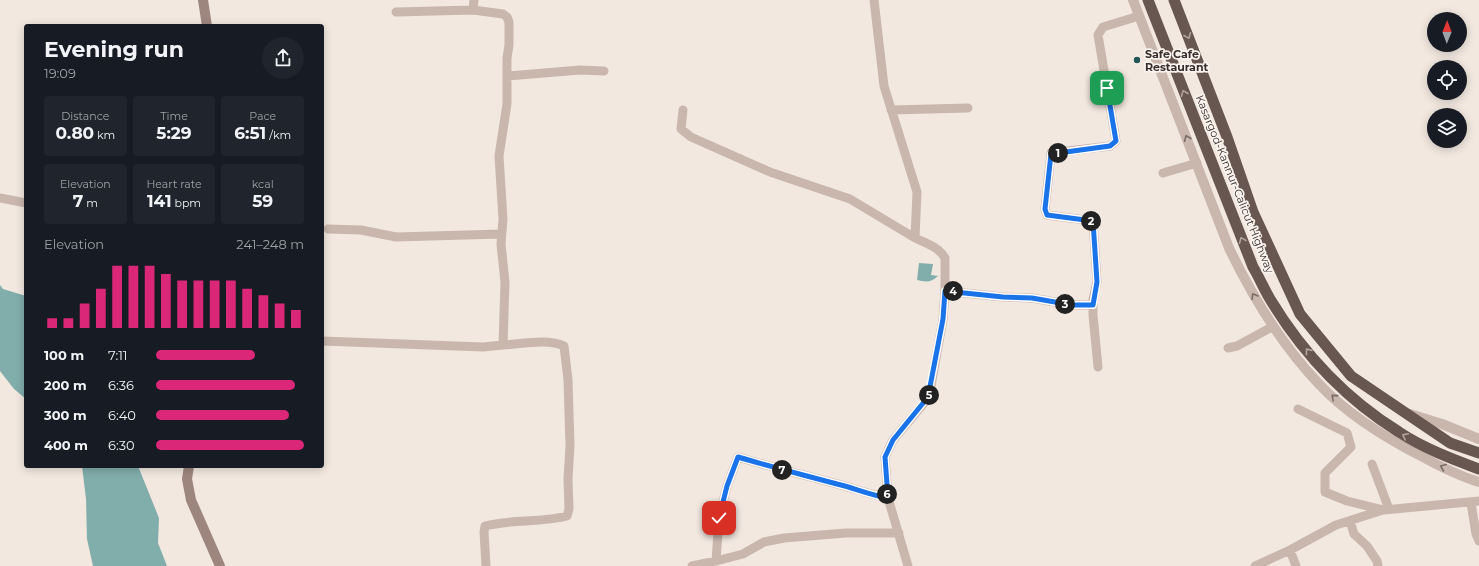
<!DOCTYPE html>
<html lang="en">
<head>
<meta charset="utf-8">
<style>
	:root { --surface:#171b24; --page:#20242c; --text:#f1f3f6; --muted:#9ea1a6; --accent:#db2777 }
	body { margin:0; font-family:Montserrat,sans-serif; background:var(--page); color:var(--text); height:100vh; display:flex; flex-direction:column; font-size:15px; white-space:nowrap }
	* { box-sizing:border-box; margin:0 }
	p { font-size:13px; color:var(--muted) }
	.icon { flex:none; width:22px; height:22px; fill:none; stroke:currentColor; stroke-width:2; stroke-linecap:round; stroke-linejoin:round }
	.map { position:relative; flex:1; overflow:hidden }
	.side { position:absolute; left:24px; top:24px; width:300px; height:444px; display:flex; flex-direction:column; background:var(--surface); border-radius:4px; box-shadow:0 2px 10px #0003 }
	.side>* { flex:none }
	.needle { width:26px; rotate:1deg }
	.controls { position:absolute; left:1427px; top:12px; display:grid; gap:8px }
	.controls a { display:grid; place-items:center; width:40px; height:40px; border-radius:50%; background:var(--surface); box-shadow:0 2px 10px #0003; font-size:20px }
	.pin { position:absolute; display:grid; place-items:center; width:34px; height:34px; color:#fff; margin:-17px; border-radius:8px; box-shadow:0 2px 6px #0006 }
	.km { position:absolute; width:20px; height:20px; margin:-10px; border-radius:50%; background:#222; color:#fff; font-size:11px; line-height:20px; text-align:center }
	.round { display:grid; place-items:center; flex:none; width:42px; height:42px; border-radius:21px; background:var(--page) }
	.head { display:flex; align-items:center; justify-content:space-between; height:68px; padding:0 20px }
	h1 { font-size:22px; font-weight:700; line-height:30px }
	.figures { display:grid; grid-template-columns:repeat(3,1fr); gap:6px; height:68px; padding:4px 20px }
	.figures div { display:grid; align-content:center; border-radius:4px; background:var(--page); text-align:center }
	.figures b { font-size:17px; font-weight:700 }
	.figures small { font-size:11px; font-weight:400 }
	.figures p { font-size:11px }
	.chart { height:112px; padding:8px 20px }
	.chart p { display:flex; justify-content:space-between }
	.chart svg { width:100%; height:72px; margin-top:4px; stroke:var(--accent); stroke-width:6 }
	ul { padding:0 20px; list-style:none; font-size:13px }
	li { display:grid; grid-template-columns:64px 48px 1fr; align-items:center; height:30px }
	li i { height:10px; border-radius:5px; background:var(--accent) }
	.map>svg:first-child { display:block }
</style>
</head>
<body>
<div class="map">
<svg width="1479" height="566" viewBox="0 0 1479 566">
	<rect width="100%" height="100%" fill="#f2e8e0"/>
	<path fill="#81adab" d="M 919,263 L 933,264 L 931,275 L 938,276 C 931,283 925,282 917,280 Z
		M 0,285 L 3,289 L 26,296 L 26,399 L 14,389 L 0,371 Z
		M 82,466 L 138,466 L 159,518 L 158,543 L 167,566 L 93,566 L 87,539 L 86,499 Z"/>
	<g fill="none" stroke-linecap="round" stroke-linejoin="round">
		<path stroke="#c9b7ad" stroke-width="9" d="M 874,0 L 884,86 L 917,192 L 915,238 C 926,243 939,247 945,258 L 945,291 L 943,319 L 929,397 L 893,440 L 885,457 L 888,498 L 908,566
			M 396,12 L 473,10
			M 507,76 L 580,70 L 604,71
			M 683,110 L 681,129 L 691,137 L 770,172 L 850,199 L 915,238
			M 891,110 L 968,108
			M 1163,173 L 1197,163
			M 0,198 L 26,203
			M 328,229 L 361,230 L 396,237 L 501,234
			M 945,291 L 1003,297 L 1032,298 L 1072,305 L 1093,305
			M 322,341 L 483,347 L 503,345 L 505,282 L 501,244 L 503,219 L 499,156 L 507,104 L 507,58 L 509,45 L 509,22 L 507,17 L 503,14 L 473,10 L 474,0
			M 1228,348 L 1237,346 L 1272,327
			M 1098,367 L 1093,315 L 1093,299 L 1097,282 L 1093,221 L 1047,215 L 1045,209 L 1051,153 L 1110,146 L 1116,141 L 1098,35 L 1103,27 L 1139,16
			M 1298,409 L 1347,433 L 1351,447 L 1325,473 L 1325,492 L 1347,501 L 1384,510 L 1479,501
			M 1372,464 L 1389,509
			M 1471,503 L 1476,534 L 1479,541
			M 1350,521 L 1354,534 L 1367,546 L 1377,561 L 1378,566
			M 1290,550 L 1296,566
			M 716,561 L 719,518 L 727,486 L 738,457 C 771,467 804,475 837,484 C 854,488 870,495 888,498
			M 486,566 L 484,532 L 485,526 C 512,519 540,523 567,516 L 569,509 L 568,479 L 570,446 L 568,380 L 564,346 C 548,338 521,344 503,345
			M 692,566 L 716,561 L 743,554 L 764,542 L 784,538 L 846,533 L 899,533
			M 1255,566 L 1290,550 L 1336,525 L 1383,510"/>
		<path stroke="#c9b7ad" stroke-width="10" d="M 1133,0 L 1229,248 C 1253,298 1281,344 1319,384 C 1346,413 1386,438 1421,456 C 1439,466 1459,476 1479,482
			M 1410,414 L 1442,424 L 1479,439"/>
		<path stroke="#9d867e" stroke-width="10" d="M 203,0 L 207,26
			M 189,466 L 187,479 L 191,500 L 220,566"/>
		<path stroke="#685650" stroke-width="11" d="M 1148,0 L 1253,267 C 1259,277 1264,289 1270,299 C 1302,352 1346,399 1399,432 C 1423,448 1452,459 1479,469
			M 1174,0 L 1227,137 L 1253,212 L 1300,314 L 1351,376 L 1450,443 L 1479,453"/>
	</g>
	<defs><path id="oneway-chevron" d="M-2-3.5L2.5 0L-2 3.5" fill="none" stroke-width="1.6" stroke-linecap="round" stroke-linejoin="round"/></defs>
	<g stroke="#b0a49e">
		<use href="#oneway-chevron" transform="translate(1188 36) rotate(68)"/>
		<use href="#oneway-chevron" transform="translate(1184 93) rotate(-112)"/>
		<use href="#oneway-chevron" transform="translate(1242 240) rotate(-112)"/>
		<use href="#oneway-chevron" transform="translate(1308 351) rotate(-129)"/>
		<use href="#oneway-chevron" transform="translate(1405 436) rotate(-153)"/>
	</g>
	<g stroke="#796c66">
		<use href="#oneway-chevron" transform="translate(1187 138) rotate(-112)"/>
		<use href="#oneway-chevron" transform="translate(1254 296) rotate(-121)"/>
		<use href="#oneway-chevron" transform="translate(1334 397) rotate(-139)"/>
		<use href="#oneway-chevron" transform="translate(1443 467) rotate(-157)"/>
	</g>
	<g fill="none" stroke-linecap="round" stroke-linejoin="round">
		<defs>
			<path id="route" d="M 719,518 L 727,486 L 738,457 C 771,467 804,475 837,484 C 854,488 870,495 888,498 L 885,457 L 893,440 L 928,397 L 943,319 L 945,291 L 1003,297 L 1032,298 L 1072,305 L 1093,305 L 1097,282 L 1093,221 L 1047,215 L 1045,209 L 1051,154 L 1110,146 L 1116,141 L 1107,88"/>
		</defs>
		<use href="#route" stroke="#fff" stroke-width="8"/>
		<use href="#route" stroke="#1a73e8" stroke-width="5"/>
	</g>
	<circle fill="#235755" stroke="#f9f2ed" stroke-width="1.5" cx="1137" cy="60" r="4"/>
	<g text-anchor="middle" stroke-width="3.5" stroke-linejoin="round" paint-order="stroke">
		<g font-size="11" font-weight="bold" fill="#382e2b" stroke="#f9f2ed" text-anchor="start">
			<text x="1145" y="58">Safe Cafe<tspan x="1145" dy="13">Restaurant</tspan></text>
		</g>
		<g font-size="11" fill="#382e2b" stroke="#f9f2ed">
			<text transform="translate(1235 184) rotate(68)" y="4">Kasargod-Kannur-Calicut Highway</text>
		</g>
	</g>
</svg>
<div class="controls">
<a><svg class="needle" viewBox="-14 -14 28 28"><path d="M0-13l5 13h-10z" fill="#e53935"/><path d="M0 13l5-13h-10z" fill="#9ea1a6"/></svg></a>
<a><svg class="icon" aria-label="locate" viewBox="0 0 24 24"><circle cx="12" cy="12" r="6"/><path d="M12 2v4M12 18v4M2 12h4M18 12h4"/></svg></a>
<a><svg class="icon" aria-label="layers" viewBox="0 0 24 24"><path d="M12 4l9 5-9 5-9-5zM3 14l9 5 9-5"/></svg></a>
</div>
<div class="pin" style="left:1107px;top:88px;background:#1e9e55"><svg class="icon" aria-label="arrive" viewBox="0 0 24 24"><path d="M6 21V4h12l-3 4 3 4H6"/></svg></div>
<div class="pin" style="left:719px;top:518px;background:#d93025"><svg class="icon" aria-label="check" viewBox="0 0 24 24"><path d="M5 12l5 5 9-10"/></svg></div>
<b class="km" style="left:1058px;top:153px">1</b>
<b class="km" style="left:1091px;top:221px">2</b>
<b class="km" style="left:1065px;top:304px">3</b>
<b class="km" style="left:953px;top:291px">4</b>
<b class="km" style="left:929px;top:395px">5</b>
<b class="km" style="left:887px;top:494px">6</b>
<b class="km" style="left:782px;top:470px">7</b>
<section class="side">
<div class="head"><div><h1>Evening run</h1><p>19:09</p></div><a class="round"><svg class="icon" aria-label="share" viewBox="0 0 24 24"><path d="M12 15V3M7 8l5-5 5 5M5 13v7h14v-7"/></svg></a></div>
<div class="figures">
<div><p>Distance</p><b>0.80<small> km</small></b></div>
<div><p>Time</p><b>5:29</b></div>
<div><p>Pace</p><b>6:51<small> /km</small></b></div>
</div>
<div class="figures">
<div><p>Elevation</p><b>7<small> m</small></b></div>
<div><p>Heart rate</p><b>141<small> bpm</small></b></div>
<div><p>kcal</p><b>59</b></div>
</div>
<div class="chart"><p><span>Elevation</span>241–248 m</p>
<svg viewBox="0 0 160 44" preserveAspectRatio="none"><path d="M5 44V38M15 44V38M25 44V29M35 44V20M45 44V6M55 44V6M65 44V6M75 44V11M85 44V15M95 44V15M105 44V15M115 44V15M125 44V20M135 44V24M145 44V29M155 44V33"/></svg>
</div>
<ul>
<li><b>100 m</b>7:11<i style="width:67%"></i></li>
<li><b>200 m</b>6:36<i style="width:94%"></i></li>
<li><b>300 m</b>6:40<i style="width:90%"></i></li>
<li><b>400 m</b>6:30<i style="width:100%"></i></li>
</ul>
</section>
</div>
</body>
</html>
